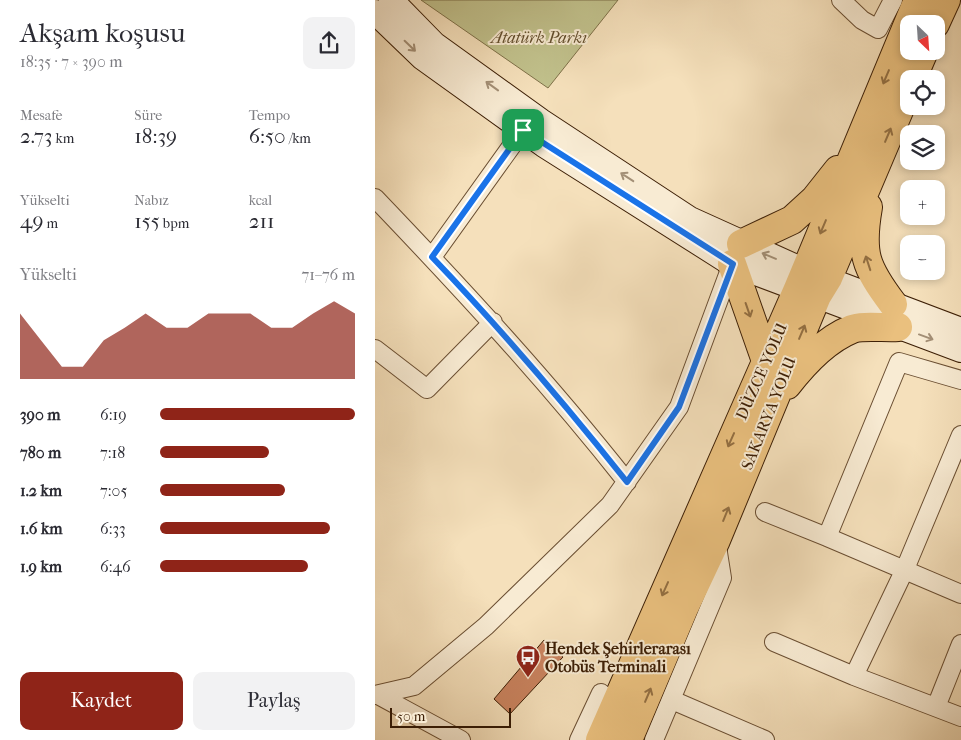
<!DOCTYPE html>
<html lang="tr">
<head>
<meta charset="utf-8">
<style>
	:root { --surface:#fff; --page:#f2f2f3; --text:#2b2b33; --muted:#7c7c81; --accent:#8f2418 }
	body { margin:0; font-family:"IM FELL French Canon",serif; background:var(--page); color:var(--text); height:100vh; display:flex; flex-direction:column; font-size:19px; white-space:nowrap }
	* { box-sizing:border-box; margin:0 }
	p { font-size:16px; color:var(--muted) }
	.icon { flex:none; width:28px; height:28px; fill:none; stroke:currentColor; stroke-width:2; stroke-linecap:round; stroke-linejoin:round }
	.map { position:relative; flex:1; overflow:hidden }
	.panel { display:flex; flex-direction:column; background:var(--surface); width:375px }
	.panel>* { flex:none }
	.needle { width:32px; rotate:155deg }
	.buttons { position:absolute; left:525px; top:15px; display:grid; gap:10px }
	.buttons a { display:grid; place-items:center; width:45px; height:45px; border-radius:10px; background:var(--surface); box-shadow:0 2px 8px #0003; font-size:25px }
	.scale { position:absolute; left:15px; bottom:12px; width:121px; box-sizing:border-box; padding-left:5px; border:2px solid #3c1e05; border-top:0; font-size:14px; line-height:18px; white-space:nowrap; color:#3c1e05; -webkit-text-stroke:4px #f8ebd3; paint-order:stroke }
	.pin { position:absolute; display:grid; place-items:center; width:42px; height:42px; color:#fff; margin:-21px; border-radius:10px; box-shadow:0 2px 8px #0006 }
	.round { display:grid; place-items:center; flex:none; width:52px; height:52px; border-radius:10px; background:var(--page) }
	.overview { display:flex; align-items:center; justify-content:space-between; height:85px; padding:0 20px }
	h1 { font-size:28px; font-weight:600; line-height:38px }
	.figures { display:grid; grid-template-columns:repeat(3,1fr); gap:8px; height:85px; padding:5px 20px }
	.figures div { display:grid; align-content:center }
	.figures b { font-size:21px; font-weight:600 }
	.figures small { font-size:14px; font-weight:400 }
	.figures p { font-size:14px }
	.chart { height:140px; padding:10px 20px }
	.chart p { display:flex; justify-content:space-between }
	.chart svg { width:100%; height:90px; margin-top:5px; fill:var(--accent); opacity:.7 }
	.button { display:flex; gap:10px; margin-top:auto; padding:10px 20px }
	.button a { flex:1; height:58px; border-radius:10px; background:var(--accent); color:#fff; font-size:20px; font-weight:600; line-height:58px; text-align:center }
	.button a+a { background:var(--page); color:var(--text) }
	ul { padding:0 20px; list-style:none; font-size:16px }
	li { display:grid; grid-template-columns:80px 60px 1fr; align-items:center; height:38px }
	li i { height:12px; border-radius:6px; background:var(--accent) }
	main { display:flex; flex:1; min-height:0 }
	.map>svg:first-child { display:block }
</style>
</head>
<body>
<main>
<section class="panel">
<div class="overview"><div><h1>Akşam koşusu</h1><p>18:35 · 7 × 390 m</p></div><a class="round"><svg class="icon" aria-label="share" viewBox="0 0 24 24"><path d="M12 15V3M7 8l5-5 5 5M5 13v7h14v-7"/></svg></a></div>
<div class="figures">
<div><p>Mesafe</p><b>2.73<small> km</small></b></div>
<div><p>Süre</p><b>18:39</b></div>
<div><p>Tempo</p><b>6:50<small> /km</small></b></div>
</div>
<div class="figures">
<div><p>Yükselti</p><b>49<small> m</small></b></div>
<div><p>Nabız</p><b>155<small> bpm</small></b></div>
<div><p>kcal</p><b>211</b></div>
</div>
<div class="chart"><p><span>Yükselti</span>71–76 m</p>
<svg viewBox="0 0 160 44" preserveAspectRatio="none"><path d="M0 44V12L10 25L20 38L30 38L40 25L50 19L60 12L70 19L80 19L90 12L100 12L110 12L120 19L130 19L140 12L150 6L160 12V44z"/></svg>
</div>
<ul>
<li><b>390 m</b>6:19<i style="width:100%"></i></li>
<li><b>780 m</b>7:18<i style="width:56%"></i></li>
<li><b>1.2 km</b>7:05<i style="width:64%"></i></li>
<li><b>1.6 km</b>6:33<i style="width:87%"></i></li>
<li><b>1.9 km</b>6:46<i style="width:76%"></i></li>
</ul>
<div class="button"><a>Kaydet</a><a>Paylaş</a></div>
</section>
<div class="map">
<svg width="586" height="740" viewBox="0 0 586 740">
	<rect width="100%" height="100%" fill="#f5e0bb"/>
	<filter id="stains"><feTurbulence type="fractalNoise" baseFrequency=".004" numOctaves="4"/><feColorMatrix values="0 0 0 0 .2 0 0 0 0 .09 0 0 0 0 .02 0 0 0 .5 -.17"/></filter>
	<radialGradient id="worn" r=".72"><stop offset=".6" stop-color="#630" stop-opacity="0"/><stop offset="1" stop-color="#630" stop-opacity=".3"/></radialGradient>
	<path fill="#c1c18c" stroke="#7e7048" d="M 46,0 L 243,0 L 173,88 Z"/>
	<path fill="#ca835f" stroke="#3c1e05" d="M 169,640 L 188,657 L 135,714 L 119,699 Z"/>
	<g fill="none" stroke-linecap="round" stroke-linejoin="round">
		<defs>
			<path id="street" d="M 466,0 L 487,20 L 503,29 L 518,0
				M 0,198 C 88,290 173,382 252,482
				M 57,257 L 148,130
				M 0,349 L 52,389 L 118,322
				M 390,512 L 452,537 L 524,362 L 586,380
				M 452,537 L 586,594
				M 399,642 L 479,676 L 586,717
				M 479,676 L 530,569 L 586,435
				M 0,695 L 39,686 L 111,626 L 235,505 L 304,407 L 357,264
				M 3,695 L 86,740
				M 297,700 L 390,740
				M 561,707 L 586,644
				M 204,740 L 226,693
				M 279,740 L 347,578 L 341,540"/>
			<path id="secondary" d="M 16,0 L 59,44 L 166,121 L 315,219 L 430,271 L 586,330
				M 0,12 L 48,58 L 169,145 L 357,264 L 586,350"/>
			<path id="highway" d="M 560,24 L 571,0
				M 537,79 L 549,51
				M 493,207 C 485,253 490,267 518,304
				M 366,244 L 417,220 L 440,199 L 463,170
				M 357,264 L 391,361
				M 412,385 C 429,363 450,340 477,329 C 487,325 511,328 523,327
				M 225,740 L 423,289 L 543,0
				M 253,740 L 309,608 L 341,540 L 442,296 L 453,278 L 534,87"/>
		</defs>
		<use href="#street" stroke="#6a4e32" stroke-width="20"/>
		<use href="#secondary" stroke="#3c1e05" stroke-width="26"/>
		<use href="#highway" stroke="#3c1e05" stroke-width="30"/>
		<use href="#street" stroke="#f8ebd3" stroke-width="18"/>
		<use href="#secondary" stroke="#f8ebd3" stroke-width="24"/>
		<use href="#highway" stroke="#eac07e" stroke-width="28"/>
	</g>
	<defs><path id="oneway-shaft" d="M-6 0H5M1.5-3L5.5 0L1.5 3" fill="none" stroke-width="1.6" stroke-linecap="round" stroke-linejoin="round" transform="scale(1.25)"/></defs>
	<g stroke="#a38f76">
		<use href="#oneway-shaft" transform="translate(35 46) rotate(44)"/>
		<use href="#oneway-shaft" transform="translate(117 86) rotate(-144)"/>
		<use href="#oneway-shaft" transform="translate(252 177) rotate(-147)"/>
		<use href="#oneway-shaft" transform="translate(394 256) rotate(-157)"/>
		<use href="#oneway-shaft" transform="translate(551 337) rotate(20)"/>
	</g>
	<g stroke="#936f42">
		<use href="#oneway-shaft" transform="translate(511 77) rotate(113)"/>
		<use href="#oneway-shaft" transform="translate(513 135) rotate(-67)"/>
		<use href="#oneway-shaft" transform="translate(448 227) rotate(113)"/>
		<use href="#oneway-shaft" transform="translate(493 263) rotate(-108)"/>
		<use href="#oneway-shaft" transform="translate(373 310) rotate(71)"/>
		<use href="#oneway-shaft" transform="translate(427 332) rotate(-67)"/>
		<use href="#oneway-shaft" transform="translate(356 440) rotate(114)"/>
		<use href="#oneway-shaft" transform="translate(351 514) rotate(-68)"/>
		<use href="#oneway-shaft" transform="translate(290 589) rotate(114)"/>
		<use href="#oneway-shaft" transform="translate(273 695) rotate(-67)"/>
	</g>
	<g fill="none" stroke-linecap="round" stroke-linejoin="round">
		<defs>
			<path id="route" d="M 148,130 L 358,264 L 304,407 L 252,482 C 190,404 126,329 57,257 Z"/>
		</defs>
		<use href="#route" stroke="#fff" stroke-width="10"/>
		<use href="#route" stroke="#1a73e8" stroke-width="6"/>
	</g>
	<defs>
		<symbol id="bus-pin" viewBox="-11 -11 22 30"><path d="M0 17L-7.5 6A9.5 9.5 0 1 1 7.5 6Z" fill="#8f2418" stroke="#f8ebd3"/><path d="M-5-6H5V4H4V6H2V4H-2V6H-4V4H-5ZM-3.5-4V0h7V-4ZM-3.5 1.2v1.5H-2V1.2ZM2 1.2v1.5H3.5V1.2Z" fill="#fff"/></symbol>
	</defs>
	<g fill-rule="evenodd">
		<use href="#bus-pin" x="139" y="643" width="28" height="38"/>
	</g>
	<g text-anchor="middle" stroke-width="4" stroke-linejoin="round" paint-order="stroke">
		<g font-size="16" font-style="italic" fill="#644f2e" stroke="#f8ebd3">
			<text x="164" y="43">Atatürk Parkı</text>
		</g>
		<g font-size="16" fill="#3c1e05" stroke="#f8ebd3">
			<text transform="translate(386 371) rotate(-66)" y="6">DÜZCE YOLU</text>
			<text transform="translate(393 413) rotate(-68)" y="6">SAKARYA YOLU</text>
		</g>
		<g font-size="16" font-weight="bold" fill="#3c1e05" stroke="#f8ebd3" text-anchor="start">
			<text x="170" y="654">Hendek Şehirlerarası<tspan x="170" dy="18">Otobüs Terminali</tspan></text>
		</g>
	</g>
	<rect width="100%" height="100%" filter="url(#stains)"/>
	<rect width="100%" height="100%" fill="url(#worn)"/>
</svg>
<div class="buttons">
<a><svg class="needle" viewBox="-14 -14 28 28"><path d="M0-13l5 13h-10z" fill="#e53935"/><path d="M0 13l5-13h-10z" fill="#7c7c81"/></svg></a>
<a><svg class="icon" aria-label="locate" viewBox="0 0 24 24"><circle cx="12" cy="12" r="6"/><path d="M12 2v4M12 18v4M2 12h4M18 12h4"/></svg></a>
<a><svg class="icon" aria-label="layers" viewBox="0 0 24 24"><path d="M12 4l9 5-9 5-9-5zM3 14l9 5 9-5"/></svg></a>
<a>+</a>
<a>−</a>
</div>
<div class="scale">50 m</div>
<div class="pin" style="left:148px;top:130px;background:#1e9e55"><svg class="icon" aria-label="arrive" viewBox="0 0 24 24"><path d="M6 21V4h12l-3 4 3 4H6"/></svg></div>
</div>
</main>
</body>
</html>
